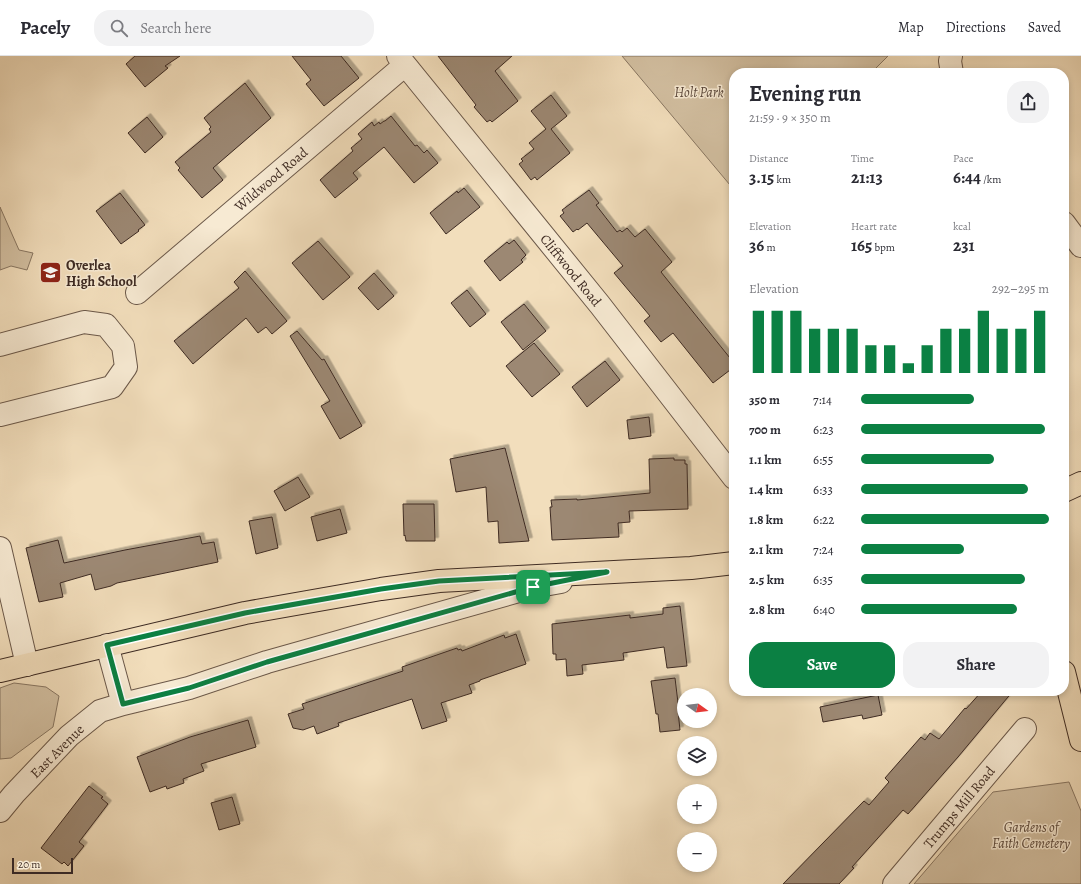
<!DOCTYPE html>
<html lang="en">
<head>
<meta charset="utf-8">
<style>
	:root { --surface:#fff; --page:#f2f2f3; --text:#2b2b33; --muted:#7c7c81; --line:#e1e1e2; --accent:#0b8043 }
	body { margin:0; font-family:Alegreya,serif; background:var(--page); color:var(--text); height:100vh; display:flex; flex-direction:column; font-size:15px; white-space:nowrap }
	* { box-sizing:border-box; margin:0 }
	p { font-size:13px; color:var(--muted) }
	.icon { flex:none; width:22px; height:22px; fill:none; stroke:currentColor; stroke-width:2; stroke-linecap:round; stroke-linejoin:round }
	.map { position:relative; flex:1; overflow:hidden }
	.details { position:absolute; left:729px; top:12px; width:340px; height:628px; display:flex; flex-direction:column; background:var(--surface); border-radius:16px; box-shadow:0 2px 6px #0003 }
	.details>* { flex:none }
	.needle { width:26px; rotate:105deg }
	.tools { position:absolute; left:677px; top:632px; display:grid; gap:8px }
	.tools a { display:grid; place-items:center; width:40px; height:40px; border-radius:50%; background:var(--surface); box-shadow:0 2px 6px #0003; font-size:20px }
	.scale { position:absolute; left:12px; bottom:10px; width:61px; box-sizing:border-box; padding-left:4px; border:2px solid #3e2b23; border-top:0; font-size:11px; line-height:14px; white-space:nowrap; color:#3e2b23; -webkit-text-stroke:3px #f7ead3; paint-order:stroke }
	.pin { position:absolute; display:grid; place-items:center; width:34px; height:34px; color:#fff; margin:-17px; border-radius:8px; box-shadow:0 2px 6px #0006 }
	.round { display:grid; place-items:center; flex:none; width:42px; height:42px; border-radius:16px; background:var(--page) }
	.head { display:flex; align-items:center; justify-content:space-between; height:68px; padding:0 20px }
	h1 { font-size:22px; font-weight:600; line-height:30px }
	.stats { display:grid; grid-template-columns:repeat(3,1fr); gap:6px; height:68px; padding:4px 20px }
	.stats div { display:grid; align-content:center }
	.stats b { font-size:17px; font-weight:600 }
	.stats small { font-size:11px; font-weight:400 }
	.stats p { font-size:11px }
	.chart { height:112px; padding:8px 20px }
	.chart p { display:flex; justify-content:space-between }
	.chart svg { width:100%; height:72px; margin-top:4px; stroke:var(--accent); stroke-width:6 }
	.primary-button { display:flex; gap:8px; margin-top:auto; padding:8px 20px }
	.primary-button a { flex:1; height:46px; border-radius:16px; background:var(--accent); color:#fff; font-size:16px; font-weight:600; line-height:46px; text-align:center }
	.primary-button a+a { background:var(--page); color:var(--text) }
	ul { padding:0 20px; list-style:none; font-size:13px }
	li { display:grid; grid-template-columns:64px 48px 1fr; align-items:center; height:30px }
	li i { height:10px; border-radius:5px; background:var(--accent) }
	header { display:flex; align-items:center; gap:24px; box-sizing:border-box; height:56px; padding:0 20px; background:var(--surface); border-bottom:1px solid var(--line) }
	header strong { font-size:19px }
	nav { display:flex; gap:22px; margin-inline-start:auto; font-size:14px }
	.search { width:280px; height:36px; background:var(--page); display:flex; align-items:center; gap:10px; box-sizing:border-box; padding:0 14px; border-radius:16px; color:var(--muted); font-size:15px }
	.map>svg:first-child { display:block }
</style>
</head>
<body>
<header>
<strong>Pacely</strong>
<div class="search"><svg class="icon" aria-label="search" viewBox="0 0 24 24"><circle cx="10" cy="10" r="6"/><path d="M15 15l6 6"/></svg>Search here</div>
<nav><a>Map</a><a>Directions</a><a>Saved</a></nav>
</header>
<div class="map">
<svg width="1081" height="828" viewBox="0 0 1081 828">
	<defs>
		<filter id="shadow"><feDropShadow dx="3.5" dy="-3.5" stdDeviation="0" flood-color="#0004"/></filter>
	</defs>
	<rect width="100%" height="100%" fill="#f2debc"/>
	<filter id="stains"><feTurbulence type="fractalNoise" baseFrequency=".005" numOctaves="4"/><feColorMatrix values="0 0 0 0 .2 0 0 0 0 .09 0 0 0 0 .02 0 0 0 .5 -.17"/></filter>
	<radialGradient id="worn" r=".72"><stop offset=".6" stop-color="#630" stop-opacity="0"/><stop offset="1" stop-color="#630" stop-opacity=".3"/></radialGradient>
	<path fill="#d3c0a2" stroke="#887662" d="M 622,0 L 888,0 L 871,17 L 734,17 L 734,127 L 730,129 Z
		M 0,151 L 19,194 L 33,197 L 27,214 L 11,210 L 0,214 Z
		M 14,627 L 46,631 L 59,640 L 53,671 L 11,702 L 0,703 L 0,632 Z
		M 1069,726 L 1081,755 L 1081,828 L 914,828 L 993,736 Z"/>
	<path fill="#9c8873" stroke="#3e2b23" filter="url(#shadow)" d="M 135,0 L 180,0 L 165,10 L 168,12 L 145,31 L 126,8 Z
		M 292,0 L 341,0 L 359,22 L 324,50 L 306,28 L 311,24 Z
		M 438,0 L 512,0 L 495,15 L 518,45 L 492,66 L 490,64 L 487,66 L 474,51 L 476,49 Z
		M 245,27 L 271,62 L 213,112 L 223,124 L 202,142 L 178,114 L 180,112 L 175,106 L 211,76 L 209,73 L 211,71 L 204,62 Z
		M 551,39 L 567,60 L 551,73 L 570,97 L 537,124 L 535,121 L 531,124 L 519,108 L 523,105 L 521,103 L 534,93 L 529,87 L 546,73 L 531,55 Z
		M 391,60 L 415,90 L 417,89 L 424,97 L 427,94 L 438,107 L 414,127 L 384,91 L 353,117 L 358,123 L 335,142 L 320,124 L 353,95 L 351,92 L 362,83 L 358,78 L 372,66 L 374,70 L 379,66 L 380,68 L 384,65 L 385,65 Z
		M 147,61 L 163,81 L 145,97 L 128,77 Z
		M 464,132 L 480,151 L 446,178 L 430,157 L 457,135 L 458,137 Z
		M 589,134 L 599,147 L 596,149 L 617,176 L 620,174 L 622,176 L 627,172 L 635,181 L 645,173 L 672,206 L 661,216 L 734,307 L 734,311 L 713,327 L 673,277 L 661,286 L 644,265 L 650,260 L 614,217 L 623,210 L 587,167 L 578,174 L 577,173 L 573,176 L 560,160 L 564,157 L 562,154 Z
		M 120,137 L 145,169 L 138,174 L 139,175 L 121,188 L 96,155 Z
		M 514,184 L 526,199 L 521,204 L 523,206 L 500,225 L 484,205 L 507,186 L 509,188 Z
		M 318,185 L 350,221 L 323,244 L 292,207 Z
		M 245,215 L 287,265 L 272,278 L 266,271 L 258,277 L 246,262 L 193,308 L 174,285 L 239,232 L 234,226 Z
		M 374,217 L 394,240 L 378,254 L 358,232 Z
		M 467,234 L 486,258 L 470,271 L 451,247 Z
		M 524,248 L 546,275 L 523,294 L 501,266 Z
		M 297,275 L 322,304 L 324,303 L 362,370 L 340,383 L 321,350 L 330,345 L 290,280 Z
		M 534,287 L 560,318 L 532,341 L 506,310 Z
		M 605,305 L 620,324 L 587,351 L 572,331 Z
		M 649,361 L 651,380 L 629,383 L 627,364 Z
		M 505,392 L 529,485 L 499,487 L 498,465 L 488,466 L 486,431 L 456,436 L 450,403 Z
		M 674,402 L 674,404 L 685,404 L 685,408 L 687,408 L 688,453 L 629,455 L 630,466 L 618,467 L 619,481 L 552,484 L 550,451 L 552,451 L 551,444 L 577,443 L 577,444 L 650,437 L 649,403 Z
		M 298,421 L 310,441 L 285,455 L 274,435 Z
		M 403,448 L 434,448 L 435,485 L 406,485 L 405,479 L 404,480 Z
		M 340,453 L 347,477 L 317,485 L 311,461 Z
		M 272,461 L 278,492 L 256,498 L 249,465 Z
		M 200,480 L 202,488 L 214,486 L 218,506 L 117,527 L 111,530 L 95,534 L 91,518 L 60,527 L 63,541 L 39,546 L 26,492 L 58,484 L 64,507 L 125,494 Z
		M 680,550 L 687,610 L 667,612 L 664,591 L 623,597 L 624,604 L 582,609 L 583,618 L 567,620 L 566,603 L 556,604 L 556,598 L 553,598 L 552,568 L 630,559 L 630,562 L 663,558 L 663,552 Z
		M 516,578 L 526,608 L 480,624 L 480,625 L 469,629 L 472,637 L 441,647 L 447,665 L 422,673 L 412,643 L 338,667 L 339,670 L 317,678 L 314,670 L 303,674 L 293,672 L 288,658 L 304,653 L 302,648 L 403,615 L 402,611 L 457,592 L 458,594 L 461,593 L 462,595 L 504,579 L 505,582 Z
		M 675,622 L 679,655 L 678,655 L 680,674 L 660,676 L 658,658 L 656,658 L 651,625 Z
		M 982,635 L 1013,635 L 958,701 L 908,758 L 903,754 L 852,811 L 854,812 L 839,828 L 783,828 L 864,745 L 869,749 L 889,726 L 885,722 L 921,681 L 925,684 L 930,677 L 939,683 L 965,652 L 966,653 Z
		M 878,639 L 882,659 L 863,663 L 862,659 L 823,666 L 820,651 Z
		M 248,664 L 256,691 L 201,708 L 204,715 L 183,723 L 184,727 L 167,733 L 166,730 L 150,736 L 137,701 L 190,681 Z
		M 89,730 L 103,741 L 101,742 L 108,748 L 79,786 L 84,790 L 68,810 L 64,806 L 62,808 L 41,792 Z
		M 232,741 L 240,768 L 219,774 L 211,747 Z"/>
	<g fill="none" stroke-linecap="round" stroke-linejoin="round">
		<defs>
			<path id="minor" d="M 398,0 L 600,249 L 734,422
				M 951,0 L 950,5 L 952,17
				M 1064,167 L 1081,190
				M 137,237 L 405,9
				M 0,289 L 84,266 L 106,269 L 123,290 L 126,311 L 112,331 L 0,359
				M 0,492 L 27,609
				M 107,589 L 123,648
				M 0,755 L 14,738 L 69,680 L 100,655 L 123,648 L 189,632 L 267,606 L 533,531 L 561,526
				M 894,828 L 1025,673"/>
			<path id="major" d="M 1064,435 L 1081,427
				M 0,615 L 245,557 L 381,533 L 439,525 L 691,512 L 734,507
				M 1064,616 L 1081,684"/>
		</defs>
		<use href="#minor" stroke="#6b5849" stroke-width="24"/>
		<use href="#major" stroke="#3e2b23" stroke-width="24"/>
		<use href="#minor" stroke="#f7ead3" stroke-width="22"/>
		<use href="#major" stroke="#f2debc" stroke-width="22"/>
	</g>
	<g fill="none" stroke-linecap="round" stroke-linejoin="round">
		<defs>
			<path id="route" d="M 607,516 L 533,531 L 267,606 L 189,632 L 123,648 L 107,589 L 245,557 L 381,533 L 439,525 Z"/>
		</defs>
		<use href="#route" stroke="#fff" stroke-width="8"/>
		<use href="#route" stroke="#0b8043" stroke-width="5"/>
	</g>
	<defs>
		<symbol id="school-square" viewBox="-11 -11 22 22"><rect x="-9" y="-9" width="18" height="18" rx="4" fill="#8f2418" stroke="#f7ead3"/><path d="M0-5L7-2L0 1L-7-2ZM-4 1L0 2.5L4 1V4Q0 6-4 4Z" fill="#fff"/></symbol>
	</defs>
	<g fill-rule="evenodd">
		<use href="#school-square" x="38" y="204" width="25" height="25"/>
	</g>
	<g text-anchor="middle" stroke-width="3" stroke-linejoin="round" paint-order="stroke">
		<g font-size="14" font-style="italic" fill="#5c493c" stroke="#f7ead3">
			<text x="699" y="41">Holt Park</text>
			<text x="1031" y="776">Gardens of<tspan x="1031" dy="16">Faith Cemetery</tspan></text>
		</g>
		<g font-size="14" fill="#3e2b23" stroke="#f7ead3">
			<text transform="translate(271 123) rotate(-40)" y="5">Wildwood Road</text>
			<text transform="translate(571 214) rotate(51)" y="5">Cliffwood Road</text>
			<text transform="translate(57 695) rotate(-45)" y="5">East Avenue</text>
			<text transform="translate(959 751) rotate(-50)" y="5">Trumps Mill Road</text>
		</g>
		<g font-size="14" font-weight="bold" fill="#3e2b23" stroke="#f7ead3" text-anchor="start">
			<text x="66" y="214">Overlea<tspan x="66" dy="16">High School</tspan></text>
		</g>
	</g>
	<rect width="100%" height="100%" filter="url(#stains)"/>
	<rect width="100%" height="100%" fill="url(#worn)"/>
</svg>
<div class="tools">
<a><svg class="needle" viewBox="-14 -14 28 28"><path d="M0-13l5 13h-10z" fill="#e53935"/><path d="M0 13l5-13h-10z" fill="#7c7c81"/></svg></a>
<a><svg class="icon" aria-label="layers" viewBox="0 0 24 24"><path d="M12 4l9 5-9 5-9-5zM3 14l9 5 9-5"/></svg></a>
<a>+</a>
<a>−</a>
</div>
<div class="scale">20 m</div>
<div class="pin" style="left:533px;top:531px;background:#1e9e55"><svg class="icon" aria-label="arrive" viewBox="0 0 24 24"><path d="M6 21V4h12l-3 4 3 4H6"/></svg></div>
<section class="details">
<div class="head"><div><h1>Evening run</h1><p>21:59 · 9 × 350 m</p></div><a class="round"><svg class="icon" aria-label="share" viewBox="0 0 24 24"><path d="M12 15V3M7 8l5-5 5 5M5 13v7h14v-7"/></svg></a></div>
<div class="stats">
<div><p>Distance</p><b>3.15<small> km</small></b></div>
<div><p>Time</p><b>21:13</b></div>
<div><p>Pace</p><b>6:44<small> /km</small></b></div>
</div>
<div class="stats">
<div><p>Elevation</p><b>36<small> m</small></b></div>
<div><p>Heart rate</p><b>165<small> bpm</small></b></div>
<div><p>kcal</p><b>231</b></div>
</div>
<div class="chart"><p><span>Elevation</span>292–295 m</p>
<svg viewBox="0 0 160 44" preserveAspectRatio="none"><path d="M5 44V6M15 44V6M25 44V6M35 44V17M45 44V17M55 44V17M65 44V27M75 44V27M85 44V38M95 44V27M105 44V17M115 44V17M125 44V6M135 44V17M145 44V17M155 44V6"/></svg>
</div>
<ul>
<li><b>350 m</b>7:14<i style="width:60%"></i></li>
<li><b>700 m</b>6:23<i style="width:98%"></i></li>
<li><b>1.1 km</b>6:55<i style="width:71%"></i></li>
<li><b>1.4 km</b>6:33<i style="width:89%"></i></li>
<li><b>1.8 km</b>6:22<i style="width:100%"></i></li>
<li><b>2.1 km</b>7:24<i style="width:55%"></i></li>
<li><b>2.5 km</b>6:35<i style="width:87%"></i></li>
<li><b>2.8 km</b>6:40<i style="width:83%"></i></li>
</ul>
<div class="primary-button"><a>Save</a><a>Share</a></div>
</section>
</div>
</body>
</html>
